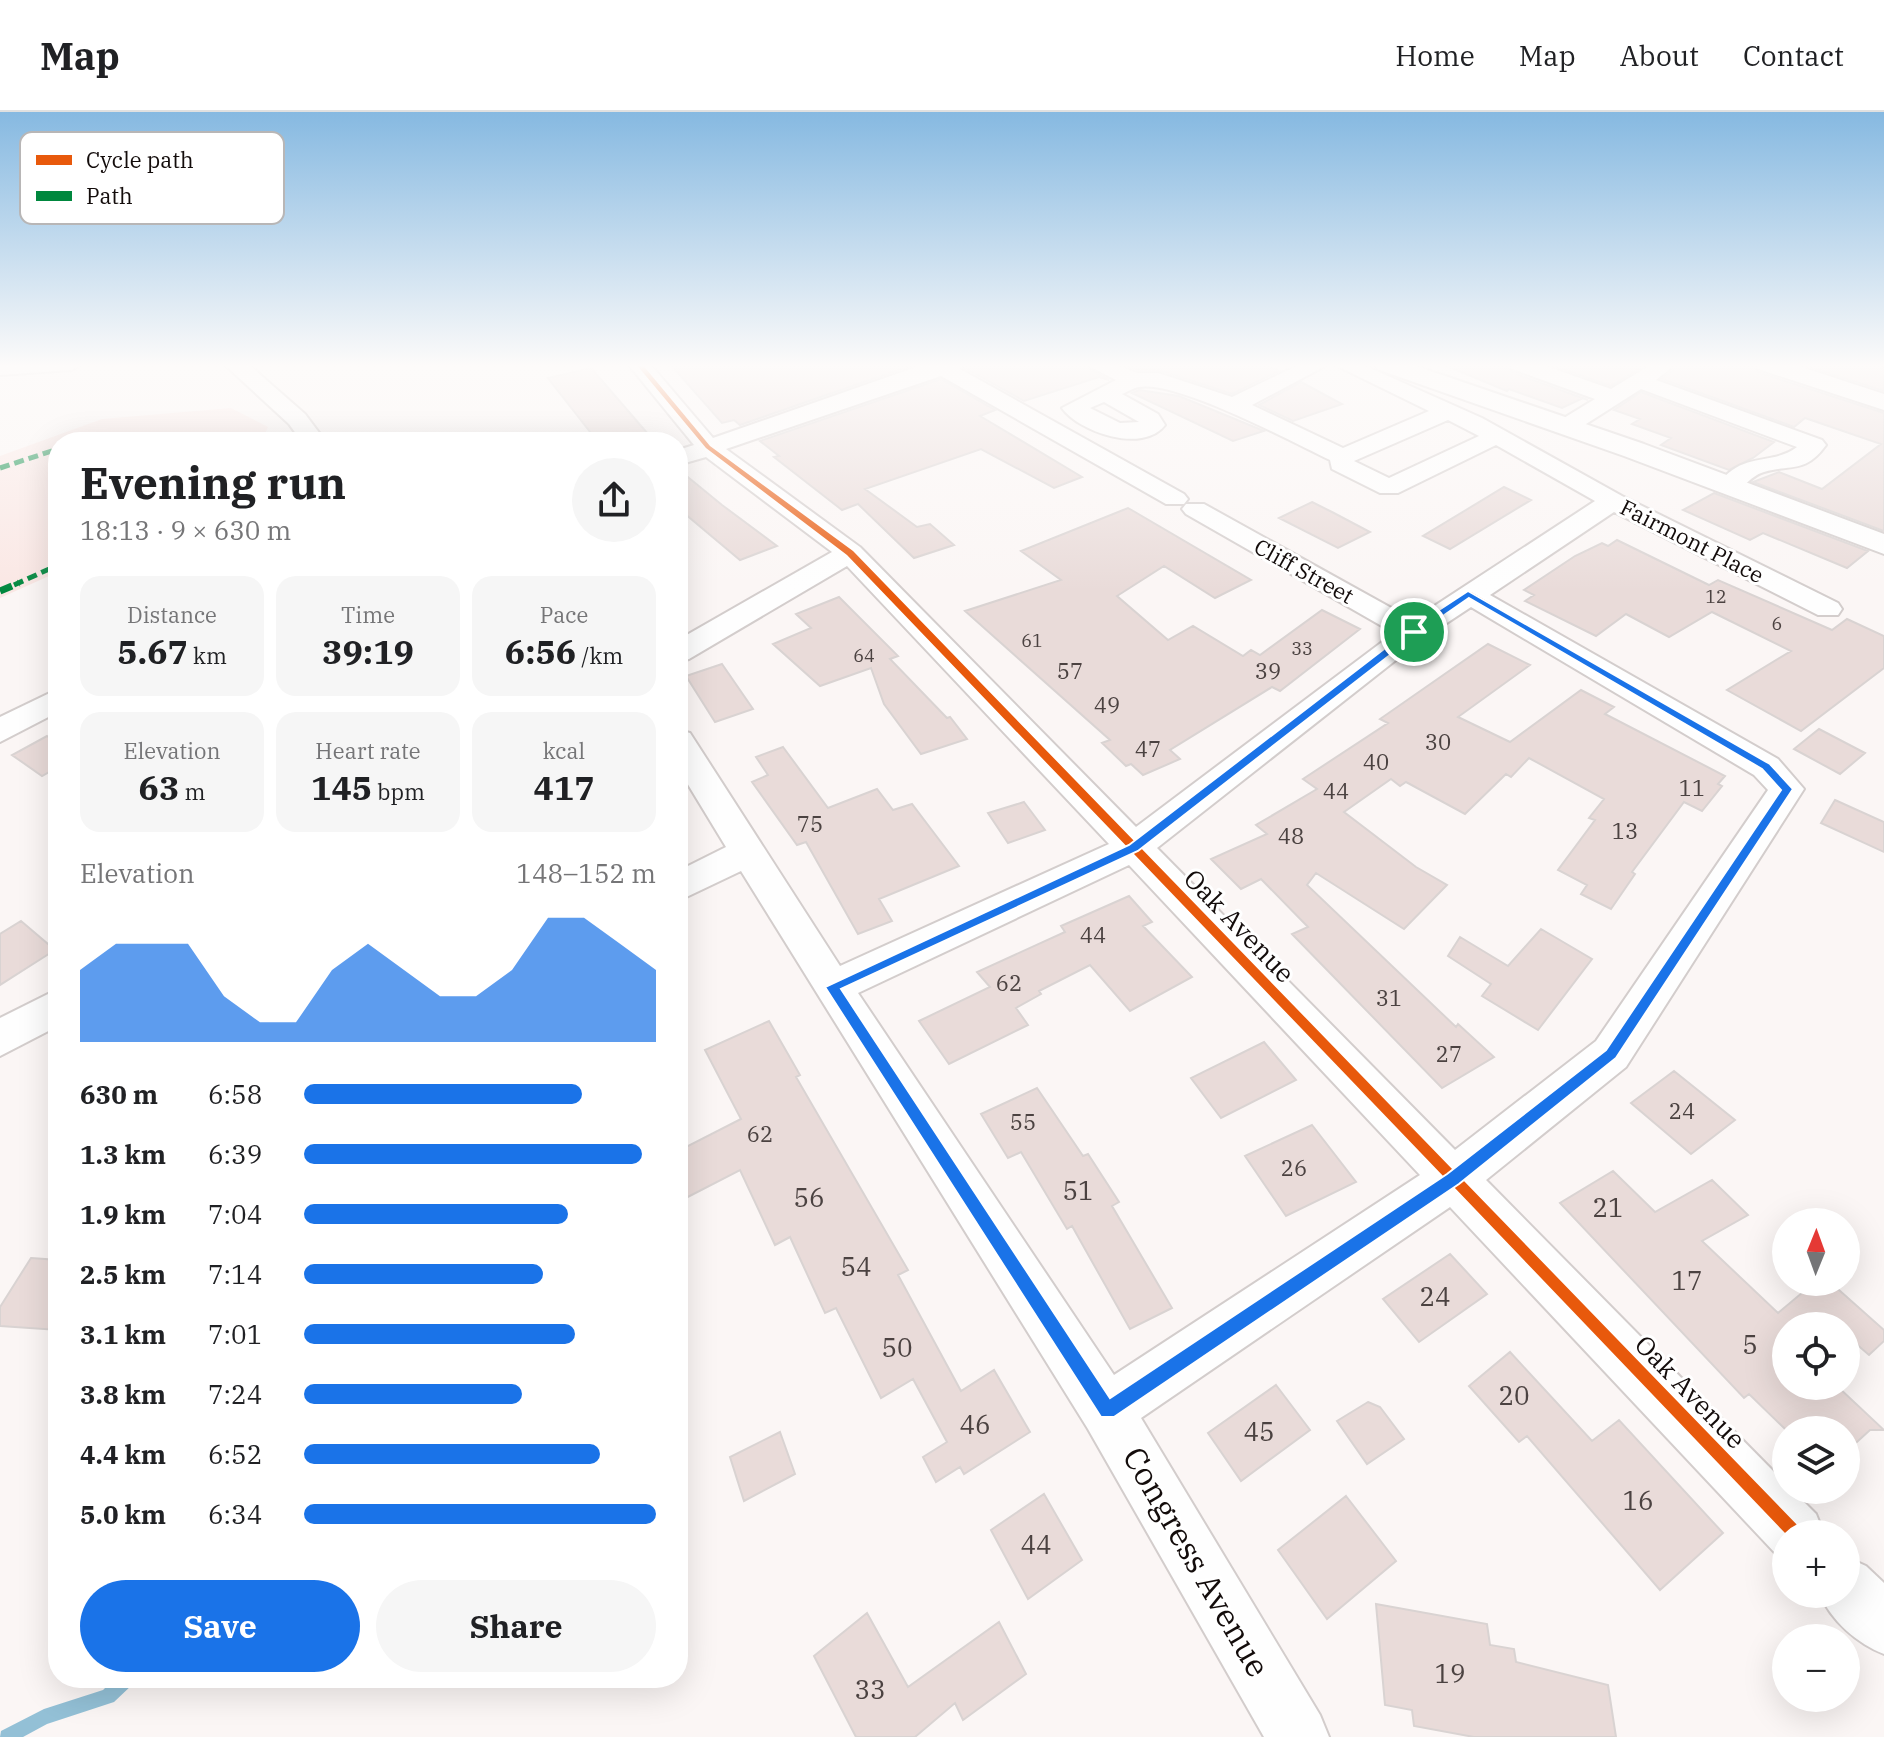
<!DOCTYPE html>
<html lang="en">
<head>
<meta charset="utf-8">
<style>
	:root { --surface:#fff; --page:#f6f6f6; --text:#202124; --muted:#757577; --line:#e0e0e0; --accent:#1a73e8 }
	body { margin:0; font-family:"IBM Plex Serif",serif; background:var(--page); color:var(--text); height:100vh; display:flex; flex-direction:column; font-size:30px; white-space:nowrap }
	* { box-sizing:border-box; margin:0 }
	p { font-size:26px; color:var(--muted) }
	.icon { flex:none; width:44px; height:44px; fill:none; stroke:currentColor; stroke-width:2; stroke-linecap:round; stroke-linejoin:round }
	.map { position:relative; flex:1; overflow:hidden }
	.side { position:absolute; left:48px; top:320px; width:640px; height:1256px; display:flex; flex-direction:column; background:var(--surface); border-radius:32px; box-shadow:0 8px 32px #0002 }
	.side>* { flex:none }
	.needle { width:52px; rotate:1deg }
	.tools { position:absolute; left:1772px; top:1096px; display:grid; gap:16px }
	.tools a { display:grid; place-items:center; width:88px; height:88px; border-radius:50%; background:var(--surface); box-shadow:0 8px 32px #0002; font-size:40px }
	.pin { position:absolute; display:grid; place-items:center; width:68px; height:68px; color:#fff; margin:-34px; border:4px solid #fff; border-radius:50%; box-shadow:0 2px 8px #0007 }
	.round { display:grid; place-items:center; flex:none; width:84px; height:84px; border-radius:42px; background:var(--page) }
	.head { display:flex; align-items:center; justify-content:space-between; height:136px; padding:0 32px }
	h1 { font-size:44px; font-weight:700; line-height:60px }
	.metrics { display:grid; grid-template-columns:repeat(3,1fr); gap:12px; height:136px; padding:8px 32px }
	.metrics div { display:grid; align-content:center; border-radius:20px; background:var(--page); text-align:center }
	.metrics b { font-size:34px; font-weight:700 }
	.metrics small { font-size:22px; font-weight:400 }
	.metrics p { font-size:22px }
	.chart { height:224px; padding:16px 32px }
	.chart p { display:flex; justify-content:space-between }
	.chart svg { width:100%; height:144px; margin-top:8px; fill:var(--accent); opacity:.7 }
	.button { display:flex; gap:16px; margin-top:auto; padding:16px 32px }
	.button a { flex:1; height:92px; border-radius:48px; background:var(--accent); color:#fff; font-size:32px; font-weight:700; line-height:92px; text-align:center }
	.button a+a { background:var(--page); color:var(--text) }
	ul { padding:0 32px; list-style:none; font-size:26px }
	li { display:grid; grid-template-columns:128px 96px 1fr; align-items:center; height:60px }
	li i { height:20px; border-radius:10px; background:var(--accent) }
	header { display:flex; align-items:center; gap:48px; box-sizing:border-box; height:112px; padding:0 40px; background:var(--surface); border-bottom:2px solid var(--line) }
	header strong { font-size:38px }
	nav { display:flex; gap:44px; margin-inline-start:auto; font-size:28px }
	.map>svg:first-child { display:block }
</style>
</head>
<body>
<header>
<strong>Map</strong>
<nav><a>Home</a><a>Map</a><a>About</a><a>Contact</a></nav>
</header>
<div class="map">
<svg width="1884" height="1625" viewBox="0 0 1884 1625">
	<rect width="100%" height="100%" fill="#fbf6f5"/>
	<path fill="#fae7e4" d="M 231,296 L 268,315 L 261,330 L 58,330 L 58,460 L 0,486 L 0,344 L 102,307 Z"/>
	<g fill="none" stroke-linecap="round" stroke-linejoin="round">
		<path fill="#93c0d6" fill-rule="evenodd" d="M 115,1566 L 135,1566 L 133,1572 L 114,1590 L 47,1612 L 23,1625 L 0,1625 L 1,1619 L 44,1597 L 103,1578 Z"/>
	</g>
	<path fill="#e9dbd9" stroke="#d9d3d2" stroke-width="2" d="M 670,252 L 916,252 L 740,313 L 734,308 L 722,311 Z
		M 968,252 L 1082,252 L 1109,268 L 1099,265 L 1024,289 L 965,256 Z
		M 1122,252 L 1265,252 L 1279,259 L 1232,282 L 1159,258 L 1138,258 Z
		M 1442,252 L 1506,252 L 1511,260 L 1588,288 L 1583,286 L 1562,296 L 1509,277 L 1507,279 Z
		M 1549,252 L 1646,252 L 1611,274 Z
		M 1672,252 L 1752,252 L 1757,260 L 1884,301 L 1884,419 L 1753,370 L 1779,360 L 1822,377 L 1881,332 L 1805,306 L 1794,315 L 1662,267 L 1673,258 Z
		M 1801,252 L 1884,252 L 1884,279 Z
		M 591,256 L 655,330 L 598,330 L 548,266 Z
		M 941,267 L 995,298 L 980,304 L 1082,365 L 1054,376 L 981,337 L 865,377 L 917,415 L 930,412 L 954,433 L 914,446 L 858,392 L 842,398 L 774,345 L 779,344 L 760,329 Z
		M 1301,270 L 1342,292 L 1293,309 L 1259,293 Z
		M 1139,278 L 1179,284 L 1264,319 L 1233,329 L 1132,281 Z
		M 1641,280 L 1774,330 L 1753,346 L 1729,358 L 1661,333 L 1671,326 L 1632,312 L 1640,307 L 1614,298 Z
		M 678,357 L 722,393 L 777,434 L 740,448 L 678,396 Z
		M 1504,375 L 1531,388 L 1450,437 L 1423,424 Z
		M 1714,381 L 1868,439 L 1847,456 L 1763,421 L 1750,428 L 1683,398 Z
		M 1312,390 L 1332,400 L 1370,420 L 1338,436 L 1279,406 Z
		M 1128,396 L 1251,468 L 1215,486 L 1164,454 L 1117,484 L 1168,528 L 1193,514 L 1243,544 L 1251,538 L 1260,543 L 1322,498 L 1360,517 L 1280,579 L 1272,575 L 1170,638 L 1180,647 L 1143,663 L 1131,652 L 1126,654 L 1102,631 L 1110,628 L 965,499 L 1061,468 L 1021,439 Z
		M 1617,428 L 1709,473 L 1718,468 L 1832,518 L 1847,507 L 1884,524 L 1884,556 L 1801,619 L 1727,578 L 1791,539 L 1712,500 L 1669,525 L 1626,502 L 1596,524 L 1525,489 L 1534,483 L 1524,478 L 1575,444 L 1602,431 L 1608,434 Z
		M 839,485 L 898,544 L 890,547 L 947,606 L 950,605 L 967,627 L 921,642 L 884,592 L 871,556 L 820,574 L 773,532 L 811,516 L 796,502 Z
		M 1488,532 L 1530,553 L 1458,605 L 1510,630 L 1581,578 L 1614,595 L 1605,602 L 1725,664 L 1718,672 L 1722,674 L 1702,699 L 1684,690 L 1632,760 L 1635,762 L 1611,797 L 1581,782 L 1587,773 L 1558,758 L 1595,708 L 1589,706 L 1604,687 L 1529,646 L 1511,665 L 1506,662 L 1465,702 L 1406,670 L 1400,674 L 1391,667 L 1344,700 L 1416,755 L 1447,773 L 1404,817 L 1316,761 L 1307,773 L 1456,915 L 1458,912 L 1494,945 L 1442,976 L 1292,822 L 1308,815 L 1261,767 L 1241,777 L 1211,747 L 1267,722 L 1256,713 L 1317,677 L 1303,667 L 1388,611 L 1380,607 Z
		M 722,552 L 753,597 L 715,610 L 686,564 Z
		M 1819,617 L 1865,641 L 1840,662 L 1794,637 Z
		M 47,624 L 58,632 L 58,655 L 42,664 L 12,643 Z
		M 783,635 L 828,696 L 877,677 L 893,698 L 912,692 L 959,754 L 879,787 L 892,809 L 858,822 L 806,730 L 797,733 L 752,670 L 768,663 L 756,645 Z
		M 1835,688 L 1884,710 L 1884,740 L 1821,711 Z
		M 1024,690 L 1045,718 L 1008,731 L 988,701 Z
		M 1129,784 L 1152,810 L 1143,814 L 1192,865 L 1130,899 L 1090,853 L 1039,879 L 1041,882 L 1016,896 L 1028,913 L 949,952 L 919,909 L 990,875 L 977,860 L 1065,820 L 1061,814 Z
		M 21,809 L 55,838 L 0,873 L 0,822 Z
		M 1541,817 L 1592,847 L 1538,918 L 1482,884 L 1491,872 L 1448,844 L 1460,825 L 1508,854 Z
		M 769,909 L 800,963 L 796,965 L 908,1158 L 898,1163 L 961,1279 L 994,1258 L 1030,1320 L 964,1362 L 960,1355 L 936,1370 L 923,1345 L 947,1330 L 913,1267 L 881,1286 L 836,1196 L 825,1201 L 790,1125 L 775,1133 L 740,1058 L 678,1090 L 678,1039 L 741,1007 L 705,938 Z
		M 1264,930 L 1296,968 L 1221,1006 L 1191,966 Z
		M 1674,959 L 1735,1008 L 1691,1042 L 1631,991 Z
		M 1037,976 L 1083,1044 L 1088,1042 L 1119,1090 L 1112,1094 L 1172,1196 L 1130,1217 L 1072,1114 L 1067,1117 L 1021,1040 L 1008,1046 L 981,1002 Z
		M 1312,1013 L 1356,1070 L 1286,1104 L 1245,1044 Z
		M 1613,1059 L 1655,1100 L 1712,1068 L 1748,1103 L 1702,1129 L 1778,1201 L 1815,1170 L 1830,1170 L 1884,1218 L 1884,1229 L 1869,1243 L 1846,1223 L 1846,1214 L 1786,1214 L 1786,1274 L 1837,1274 L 1884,1318 L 1870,1318 L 1846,1340 L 1846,1318 L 1786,1318 L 1749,1282 L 1744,1286 L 1560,1091 Z
		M 1450,1142 L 1487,1182 L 1419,1230 L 1383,1187 Z
		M 31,1146 L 58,1148 L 58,1218 L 0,1214 L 0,1195 Z
		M 1510,1240 L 1592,1329 L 1619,1308 L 1723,1421 L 1660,1478 L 1527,1324 L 1519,1330 L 1469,1274 Z
		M 1276,1273 L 1310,1318 L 1241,1369 L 1208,1321 Z
		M 1368,1290 L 1380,1295 L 1404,1327 L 1367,1352 L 1337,1309 Z
		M 780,1320 L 795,1362 L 744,1389 L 730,1345 Z
		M 1044,1382 L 1082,1448 L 1028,1487 L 991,1418 Z
		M 1346,1384 L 1396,1449 L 1327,1507 L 1278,1438 Z
		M 1376,1492 L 1487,1512 L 1490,1533 L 1514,1537 L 1516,1550 L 1608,1573 L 1616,1625 L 1474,1625 L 1414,1614 L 1412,1598 L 1385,1593 Z
		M 867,1501 L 908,1575 L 999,1510 L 1026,1562 L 963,1608 L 955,1591 L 915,1625 L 856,1625 L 814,1544 Z"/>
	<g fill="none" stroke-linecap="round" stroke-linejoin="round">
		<defs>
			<path id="minor" d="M 0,252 L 82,252 L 71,258 L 0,263 Z
				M 224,252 L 248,252 L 305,302 L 326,330 L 302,330 L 289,312 Z
				M 628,252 L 650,252 L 713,326 L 925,252 L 965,252 L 960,257 L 1184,382 L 1188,387 L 1184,392 L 1166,392 L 941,264 L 726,337 L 860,435 L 1136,715 L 1394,521 L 1186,402 L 1182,397 L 1186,392 L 1204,392 L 1413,508 L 1595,389 L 1496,333 L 1398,381 L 1380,381 L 1332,357 L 1330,348 C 1292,330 1177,268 1139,275 C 1133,276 1127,280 1122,282 L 1158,302 L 1165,313 C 1143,342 1079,320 1062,296 L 1116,268 L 1085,252 L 1114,252 L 1137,261 L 1158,261 L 1232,285 L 1301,252 L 1329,252 L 1252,293 L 1343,336 L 1429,299 L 1333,252 L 1361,252 L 1482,306 L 1622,384 L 1838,491 L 1842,497 L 1838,503 L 1818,503 L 1614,400 L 1490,483 L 1778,647 L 1804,677 L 1626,955 L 1486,1068 L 1786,1372 L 1786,1378 L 1792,1378 L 1816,1402 L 1824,1422 L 1786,1422 L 1786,1446 L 1776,1442 L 1450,1095 L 1141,1306 L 1320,1603 L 1329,1625 L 1264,1625 L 1088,1317 L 741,759 L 678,789 L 678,759 L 726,735 L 678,656 L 678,618 L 690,621 L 840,854 L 1109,732 L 847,454 L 689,547 L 678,550 L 678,528 L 832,440 L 706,345 L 678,353 L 678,338 L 694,333 ZM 1104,290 L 1139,310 L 1120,311 L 1090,296 ZM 1448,308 L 1479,324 L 1389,366 L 1354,349 ZM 1471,495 L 1754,663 L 1768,678 L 1596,929 L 1455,1038 L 1157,736 L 1424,526 ZM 1129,753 L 1420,1063 L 1114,1263 L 858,881 Z
				M 1509,252 L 1540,252 L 1611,277 L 1652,252 L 1668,252 L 1671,256 L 1656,268 L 1822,328 L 1826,333 C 1805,362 1791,352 1764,360 C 1746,365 1742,385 1720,379 L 1717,374 C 1742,338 1770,355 1797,335 L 1641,277 L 1575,319 L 1559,319 L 1555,314 L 1559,309 L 1595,287 L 1512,257 Z
				M 58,577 L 58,600 L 0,630 L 0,605 Z
				M 58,877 L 58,914 L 0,944 L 0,906 Z
				M 1846,1445 L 1866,1454 L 1884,1471 L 1884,1542 C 1858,1532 1831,1509 1820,1482 L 1846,1482 Z"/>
			<path id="major" d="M 1374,252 L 1410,252 L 1644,332 L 1884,422 L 1884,442 L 1624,344 L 1377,257 Z
				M 1755,252 L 1792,252 L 1884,282 L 1884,298 L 1758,257 Z"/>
		</defs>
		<use href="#minor" stroke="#d3cdcc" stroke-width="4"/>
		<use href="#major" stroke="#d3cdcc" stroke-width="4"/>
		<use href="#minor" fill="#fefefe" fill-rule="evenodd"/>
		<use href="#major" fill="#fefefe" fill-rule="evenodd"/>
		<path stroke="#00873e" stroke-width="5" stroke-dasharray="10 5" stroke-linecap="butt" d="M 82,330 L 111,327 L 125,330
			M 0,356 L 58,337
			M 14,473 L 58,453"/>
		<path stroke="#00873e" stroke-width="7" stroke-dasharray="13 7" stroke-linecap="butt" d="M 0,479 L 19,471"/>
		<defs>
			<path id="cycleway" d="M 636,252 L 642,252 L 710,334 L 853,439 L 1454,1059 L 1607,939 L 1782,677 L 1763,657 L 1465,484 L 1465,480 L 1471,480 L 1769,653 L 1791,677 L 1615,945 L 1462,1067 L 1801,1417 L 1803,1422 L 1786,1422 L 1453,1074 L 1112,1303 L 1107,1305 L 1102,1303 L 1100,1298 L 1102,1293 L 1445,1066 L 847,443 L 706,336 Z"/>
		</defs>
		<use href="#cycleway" stroke="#fff" stroke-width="5"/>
		<use href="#cycleway" fill="#e8590c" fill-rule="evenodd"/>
	</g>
	<linearGradient id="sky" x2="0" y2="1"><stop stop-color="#86b9e1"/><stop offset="0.53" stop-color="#fdfbfa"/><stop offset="1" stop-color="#fdfbfa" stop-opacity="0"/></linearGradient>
	<rect width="1884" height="479" fill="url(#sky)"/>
	<path fill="#1a73e8" stroke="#fff" stroke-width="2" fill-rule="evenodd" d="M 1468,479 L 1770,652 L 1793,677 L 1616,946 L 1459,1072 L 1114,1305 L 1101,1305 L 825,875 L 1129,733 L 1410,517 ZM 1469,486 L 1762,657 L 1781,678 L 1606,938 L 1447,1062 L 1110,1286 L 841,877 L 1138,739 L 1417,522 Z"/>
	<g text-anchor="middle" stroke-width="6" stroke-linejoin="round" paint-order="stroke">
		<g font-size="18" fill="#4b4241">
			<text x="1716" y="491">12</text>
			<text x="1777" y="518">6</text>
			<text x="1032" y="535">61</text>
			<text x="1302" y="543">33</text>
			<text x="864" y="550">64</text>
		</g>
		<g font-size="22" fill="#130c0b" stroke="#fff">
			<text transform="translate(1692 429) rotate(27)" y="8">Fairmont Place</text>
			<text transform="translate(1304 459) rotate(29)" y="8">Cliff Street</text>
		</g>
		<g font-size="22" fill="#4b4241">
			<text x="1070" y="567">57</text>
			<text x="1268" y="567">39</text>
			<text x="1107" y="601">49</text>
			<text x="1438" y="638">30</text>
			<text x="1148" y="645">47</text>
			<text x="1376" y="658">40</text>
			<text x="1692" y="684">11</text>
			<text x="1336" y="687">44</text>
			<text x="810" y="720">75</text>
			<text x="1625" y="727">13</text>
			<text x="1291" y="732">48</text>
			<text x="1093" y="831">44</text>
			<text x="1009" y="879">62</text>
			<text x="1389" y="894">31</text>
			<text x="1449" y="950">27</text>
			<text x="1682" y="1007">24</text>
			<text x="1023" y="1018">55</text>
			<text x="760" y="1030">62</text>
			<text x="1294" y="1064">26</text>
		</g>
		<g font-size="26" fill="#130c0b" stroke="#fff">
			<text transform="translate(1239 814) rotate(46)" y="9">Oak Avenue</text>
			<text transform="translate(1690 1280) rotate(46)" y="9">Oak Avenue</text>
		</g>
		<g font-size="26" fill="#4b4241">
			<text x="1078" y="1088">51</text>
			<text x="809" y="1095">56</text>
			<text x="1608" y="1105">21</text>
			<text x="856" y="1164">54</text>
			<text x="1687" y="1178">17</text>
			<text x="1435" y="1194">24</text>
			<text x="1750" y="1242">5</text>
			<text x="897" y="1245">50</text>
			<text x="1514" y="1293">20</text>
			<text x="975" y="1322">46</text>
			<text x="1259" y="1329">45</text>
			<text x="1638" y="1398">16</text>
			<text x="1036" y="1442">44</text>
			<text x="1450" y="1571">19</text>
			<text x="870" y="1587">33</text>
		</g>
		<g font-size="32" fill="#130c0b" stroke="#fff">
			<text transform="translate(1196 1450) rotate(60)" y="11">Congress Avenue</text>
		</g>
	</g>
	<rect x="20" y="20" width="264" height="92" rx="12" fill="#fff" stroke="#b8b6b6" stroke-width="2"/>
	<rect x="36" y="43" width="36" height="10" fill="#e8590c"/>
	<rect x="36" y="79" width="36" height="10" fill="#00873e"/>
	<g font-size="22" fill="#130c0b">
		<text x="86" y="56">Cycle path</text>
		<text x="86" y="92">Path</text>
	</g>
</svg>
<div class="tools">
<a><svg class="needle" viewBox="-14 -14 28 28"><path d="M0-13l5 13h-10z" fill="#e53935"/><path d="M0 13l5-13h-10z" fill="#757577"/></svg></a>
<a><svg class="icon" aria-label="locate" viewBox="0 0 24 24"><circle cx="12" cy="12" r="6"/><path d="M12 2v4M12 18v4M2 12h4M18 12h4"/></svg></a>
<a><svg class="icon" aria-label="layers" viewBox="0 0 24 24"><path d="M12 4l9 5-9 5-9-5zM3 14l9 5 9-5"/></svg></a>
<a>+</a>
<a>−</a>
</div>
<div class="pin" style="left:1414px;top:520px;background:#1e9e55"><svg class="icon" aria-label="arrive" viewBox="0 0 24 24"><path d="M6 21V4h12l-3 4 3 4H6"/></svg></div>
<section class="side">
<div class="head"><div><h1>Evening run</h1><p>18:13 · 9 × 630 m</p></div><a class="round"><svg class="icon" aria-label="share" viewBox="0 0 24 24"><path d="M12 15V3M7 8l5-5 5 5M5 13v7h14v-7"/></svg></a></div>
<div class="metrics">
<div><p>Distance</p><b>5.67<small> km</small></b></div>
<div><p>Time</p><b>39:19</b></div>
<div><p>Pace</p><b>6:56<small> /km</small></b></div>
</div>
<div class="metrics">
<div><p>Elevation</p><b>63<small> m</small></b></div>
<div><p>Heart rate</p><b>145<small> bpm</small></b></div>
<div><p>kcal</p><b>417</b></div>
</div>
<div class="chart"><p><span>Elevation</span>148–152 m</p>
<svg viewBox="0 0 160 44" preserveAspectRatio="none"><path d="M0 44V22L10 14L20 14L30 14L40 30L50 38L60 38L70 22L80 14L90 22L100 30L110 30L120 22L130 6L140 6L150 14L160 22V44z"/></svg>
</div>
<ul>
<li><b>630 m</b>6:58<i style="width:79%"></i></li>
<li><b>1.3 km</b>6:39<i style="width:96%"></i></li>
<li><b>1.9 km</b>7:04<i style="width:75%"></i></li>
<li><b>2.5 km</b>7:14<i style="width:68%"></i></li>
<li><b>3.1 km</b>7:01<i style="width:77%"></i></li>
<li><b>3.8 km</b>7:24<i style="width:62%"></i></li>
<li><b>4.4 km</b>6:52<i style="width:84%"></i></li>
<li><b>5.0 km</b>6:34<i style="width:100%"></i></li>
</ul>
<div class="button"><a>Save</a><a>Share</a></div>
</section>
</div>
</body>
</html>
